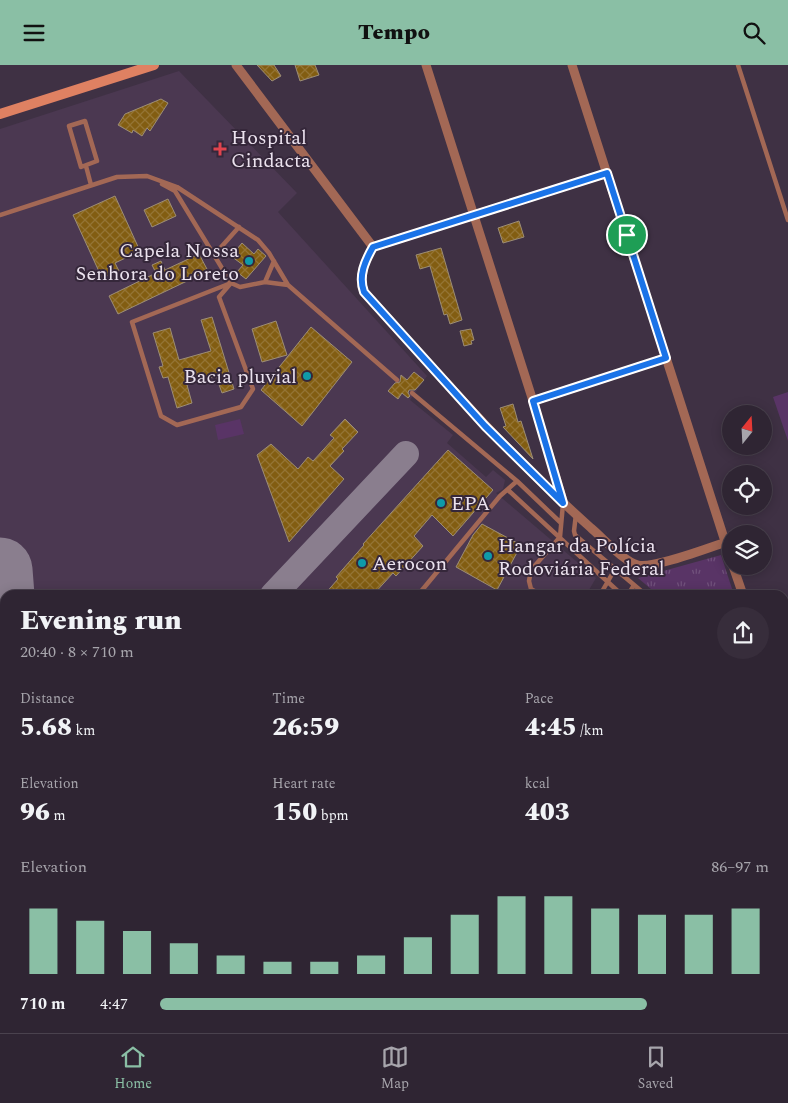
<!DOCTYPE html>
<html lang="en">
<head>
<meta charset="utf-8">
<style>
	:root { --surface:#2f2533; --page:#372d3b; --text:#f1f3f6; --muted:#a7a5ac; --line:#4a424e; --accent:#8abfa5 }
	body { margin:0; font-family:Spectral,serif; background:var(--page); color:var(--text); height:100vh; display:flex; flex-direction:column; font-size:19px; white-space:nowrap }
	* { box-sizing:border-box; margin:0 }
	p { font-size:16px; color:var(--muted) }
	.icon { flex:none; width:28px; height:28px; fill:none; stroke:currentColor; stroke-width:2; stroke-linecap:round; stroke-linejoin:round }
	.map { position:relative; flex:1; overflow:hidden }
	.panel { position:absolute; left:0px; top:525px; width:789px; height:444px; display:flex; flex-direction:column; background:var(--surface); border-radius:15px 15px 0 0; box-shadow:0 2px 12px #0003,0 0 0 1px var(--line) }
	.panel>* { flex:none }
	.needle { width:32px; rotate:18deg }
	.buttons { position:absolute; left:722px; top:340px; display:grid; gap:10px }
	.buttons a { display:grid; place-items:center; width:50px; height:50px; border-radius:50%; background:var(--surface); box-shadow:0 2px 12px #0003,0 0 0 1px var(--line); font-size:25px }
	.pin { position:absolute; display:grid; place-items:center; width:42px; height:42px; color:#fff; margin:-21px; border:2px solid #fff; border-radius:50%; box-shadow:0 1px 5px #0007 }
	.round { display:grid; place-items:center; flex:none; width:52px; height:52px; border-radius:26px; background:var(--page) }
	.head { display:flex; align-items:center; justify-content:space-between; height:85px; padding:0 20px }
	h1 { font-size:28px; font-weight:800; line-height:38px }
	.stats { display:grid; grid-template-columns:repeat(3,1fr); gap:8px; height:85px; padding:5px 20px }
	.stats div { display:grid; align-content:center }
	.stats b { font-size:25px; font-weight:800 }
	.stats small { font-size:14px; font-weight:400 }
	.stats p { font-size:14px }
	.chart { height:140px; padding:10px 20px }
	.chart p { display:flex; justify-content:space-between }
	.chart svg { width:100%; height:90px; margin-top:5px; stroke:var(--accent); stroke-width:6 }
	ul { padding:0 20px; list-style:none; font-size:16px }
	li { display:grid; grid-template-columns:80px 60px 1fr; align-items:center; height:38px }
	li i { height:12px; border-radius:6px; background:var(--accent) }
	header { display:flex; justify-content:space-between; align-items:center; height:65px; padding:0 20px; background:var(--accent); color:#111; font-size:22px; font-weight:800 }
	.tabs { display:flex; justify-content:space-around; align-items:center; height:70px; border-top:1px solid var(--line); background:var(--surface); font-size:14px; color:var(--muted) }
	.tabs a { display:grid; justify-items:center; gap:2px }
	.tabs .on { color:var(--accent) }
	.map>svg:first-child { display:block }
</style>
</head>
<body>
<header><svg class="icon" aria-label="menu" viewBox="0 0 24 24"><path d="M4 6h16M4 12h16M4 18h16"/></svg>Tempo<svg class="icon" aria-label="search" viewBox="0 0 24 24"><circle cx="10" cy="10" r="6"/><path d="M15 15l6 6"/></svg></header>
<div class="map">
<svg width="788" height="968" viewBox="0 0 788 968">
	<defs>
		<pattern id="park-tufts" width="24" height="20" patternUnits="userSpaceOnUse" patternTransform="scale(1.25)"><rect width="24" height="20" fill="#593466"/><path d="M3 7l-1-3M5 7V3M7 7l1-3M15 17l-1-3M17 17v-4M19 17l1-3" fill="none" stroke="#71517c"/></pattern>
		<pattern id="building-cross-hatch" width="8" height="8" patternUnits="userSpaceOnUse" patternTransform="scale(1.25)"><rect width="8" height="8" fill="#825d11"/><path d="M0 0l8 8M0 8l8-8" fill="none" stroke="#947434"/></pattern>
	</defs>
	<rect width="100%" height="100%" fill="#3f3144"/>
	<path fill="#4b3851" d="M 179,6 L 297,128 L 278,147 L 427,311 L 410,335 L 453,370 L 447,378 L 486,412 L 493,405 L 505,415 L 503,424 L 496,428 L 596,513 L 586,530 L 5,530 L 5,964 L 540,964 L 541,968 L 0,968 L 0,64 Z"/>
	<path fill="#593466" d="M 788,327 L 788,376 L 773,332 Z
		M 240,354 L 244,369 L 218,375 L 215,360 Z
		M 0,781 L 5,852 L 5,964 L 13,964 L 13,968 L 0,968 Z
		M 60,964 L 365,964 L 362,968 L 60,968 Z"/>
	<path fill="url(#park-tufts)" d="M 721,490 L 734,530 L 658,530 L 638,513 Z"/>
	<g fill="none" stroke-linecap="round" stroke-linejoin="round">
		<path stroke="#8a7e8e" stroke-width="26" d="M 273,530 L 406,389
			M 372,968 L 375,964"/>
		<path stroke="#8a7e8e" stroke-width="65" d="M 0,505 L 5,569
			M 35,964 L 36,968"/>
	</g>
	<path fill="url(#building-cross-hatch)" stroke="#9c8d76" d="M 257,0 L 274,0 L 281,11 L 272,16 Z
		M 295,0 L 315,0 L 319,10 L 300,16 Z
		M 161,34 L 168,38 L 150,66 L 147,63 L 142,71 L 133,65 L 132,68 L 118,60 L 125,49 Z
		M 115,131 L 140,186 L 115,198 L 119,206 L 102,213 L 73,150 Z
		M 168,134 L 176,151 L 152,162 L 144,145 Z
		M 519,156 L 524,172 L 503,178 L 498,163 Z
		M 242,178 L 254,189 L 258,184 L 266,191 L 246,214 L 237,207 L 243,200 L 231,191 Z
		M 441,183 L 462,255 L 450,259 L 447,249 L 444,250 L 430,201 L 420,204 L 416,190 Z
		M 199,189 L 208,206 L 118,249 L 109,231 L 156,208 L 152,200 L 161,196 L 165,205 Z
		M 212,252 L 234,324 L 222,328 L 216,311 L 187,320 L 192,338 L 177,343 L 168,312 L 163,313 L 159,302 L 163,301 L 153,268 L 170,263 L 179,295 L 211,286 L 201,255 Z
		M 276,256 L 287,290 L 262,297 L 252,264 Z
		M 311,262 L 352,297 L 302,361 L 261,325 Z
		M 471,264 L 474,275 L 471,276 L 472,279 L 464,281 L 460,266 Z
		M 414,307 L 424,315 L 415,325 L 409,325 L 408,328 L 410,331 L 408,333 L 402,328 L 398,334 L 388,326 L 395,318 L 400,317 L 401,310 L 407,315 Z
		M 513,339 L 518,357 L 521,356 L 533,394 L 503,362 L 506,361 L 500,343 Z
		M 345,354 L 358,367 L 342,384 L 344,386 L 330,401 L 344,414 L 289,477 L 257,390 L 271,379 L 298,404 L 308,392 L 313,396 L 334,373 L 330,370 Z
		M 448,385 L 493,425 L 453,471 L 432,450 L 414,471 L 423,481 L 396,511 L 393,508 L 373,530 L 324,530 L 338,514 L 336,512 L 364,480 L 363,479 Z
		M 482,459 L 521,480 L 497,525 L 456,502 L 473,470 Z"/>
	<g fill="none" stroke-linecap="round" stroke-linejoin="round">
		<path stroke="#a36855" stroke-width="4.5" d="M 738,0 L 788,155
			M 85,56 L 97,96 L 81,102 L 69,61 Z
			M 86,101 L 91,120
			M 162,119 L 175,126 L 231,218 L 240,222 L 265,217 L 288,220
			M 0,150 L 117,112 L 147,111 L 177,122 L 258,175 L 269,188 L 288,220 L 397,315
			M 214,190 L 239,162
			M 265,217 L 274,196
			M 231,218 L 219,232 L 253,324 L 241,342 L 177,360 L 161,351 L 132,257 Z
			M 412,328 L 517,416 L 561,458
			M 508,425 L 622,530
			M 576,449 L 574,466 L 575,470 L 646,530
			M 418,530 L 500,431 L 517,416
			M 541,530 L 531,524 L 529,516 L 531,505 L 560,472 L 563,439
			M 600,530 L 615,504
			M 628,530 L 634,520
			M 784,667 L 788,670
			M 784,810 L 788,813
			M 784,954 L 788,957
			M 633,964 L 637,968"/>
		<path stroke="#a36855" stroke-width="9" d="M 236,0 L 373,182
			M 426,0 L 533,336 L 563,436
			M 572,0 L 731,495
			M 373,182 C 365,196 358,211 364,227 C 437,308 509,390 591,463 C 603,473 623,496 638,500 C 653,504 708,483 726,477
			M 373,182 L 607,108
			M 533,336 L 666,293
			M 733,501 L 743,530"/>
		<path stroke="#df8162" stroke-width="10" d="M 0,49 L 154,0"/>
	</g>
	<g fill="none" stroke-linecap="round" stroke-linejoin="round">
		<defs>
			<path id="route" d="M 607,108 L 666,293 L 533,336 L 563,438 L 485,361 L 364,227 C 358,211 365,196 373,182 Z"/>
		</defs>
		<use href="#route" stroke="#fff" stroke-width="10"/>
		<use href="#route" stroke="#1a73e8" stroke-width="6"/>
	</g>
	<path fill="#e0444e" stroke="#35273a" stroke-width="2" d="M217.5 76.5h5v5h5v5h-5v5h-5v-5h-5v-5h5z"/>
	<g fill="#0f9aa8" stroke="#35273a" stroke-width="2">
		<circle cx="249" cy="196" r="5"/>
		<circle cx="307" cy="311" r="5"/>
		<circle cx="441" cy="438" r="5"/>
		<circle cx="488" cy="491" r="5"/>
		<circle cx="362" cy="498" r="5"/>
	</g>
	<g text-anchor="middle" stroke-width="4" stroke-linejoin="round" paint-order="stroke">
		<g font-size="20" fill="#ebe2ee" stroke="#35273a" text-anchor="start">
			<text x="231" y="79">Hospital<tspan x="231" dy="23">Cindacta</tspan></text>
			<text x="239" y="192" text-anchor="end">Capela Nossa<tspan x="239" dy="23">Senhora do Loreto</tspan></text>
			<text x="297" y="318" text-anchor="end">Bacia pluvial</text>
			<text x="451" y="445">EPA</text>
			<text x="498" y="487">Hangar da Polícia<tspan x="498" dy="23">Rodoviária Federal</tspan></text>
			<text x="372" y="505">Aerocon</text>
		</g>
	</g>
</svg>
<div class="buttons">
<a><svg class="needle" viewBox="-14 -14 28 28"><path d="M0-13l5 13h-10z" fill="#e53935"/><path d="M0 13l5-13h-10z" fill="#a7a5ac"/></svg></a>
<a><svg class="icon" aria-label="locate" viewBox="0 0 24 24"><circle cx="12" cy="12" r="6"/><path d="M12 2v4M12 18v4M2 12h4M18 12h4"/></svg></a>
<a><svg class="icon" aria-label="layers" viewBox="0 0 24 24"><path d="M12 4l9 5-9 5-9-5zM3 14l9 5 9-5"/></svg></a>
</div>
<div class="pin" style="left:627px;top:170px;background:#1e9e55"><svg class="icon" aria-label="arrive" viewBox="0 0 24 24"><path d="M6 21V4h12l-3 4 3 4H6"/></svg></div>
<section class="panel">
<div class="head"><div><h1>Evening run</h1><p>20:40 · 8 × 710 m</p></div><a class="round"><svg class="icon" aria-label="share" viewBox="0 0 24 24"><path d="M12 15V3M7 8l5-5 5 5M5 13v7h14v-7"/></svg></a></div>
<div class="stats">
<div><p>Distance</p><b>5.68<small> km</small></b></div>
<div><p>Time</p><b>26:59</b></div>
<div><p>Pace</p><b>4:45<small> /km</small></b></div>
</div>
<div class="stats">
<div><p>Elevation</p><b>96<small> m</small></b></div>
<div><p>Heart rate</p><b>150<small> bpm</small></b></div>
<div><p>kcal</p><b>403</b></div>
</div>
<div class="chart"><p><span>Elevation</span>86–97 m</p>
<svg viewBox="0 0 160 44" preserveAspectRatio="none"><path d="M5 44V12M15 44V18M25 44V23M35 44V29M45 44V35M55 44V38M65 44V38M75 44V35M85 44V26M95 44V15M105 44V6M115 44V6M125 44V12M135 44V15M145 44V15M155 44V12"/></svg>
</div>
<ul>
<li><b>710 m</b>4:47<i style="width:80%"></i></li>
</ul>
</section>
</div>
<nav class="tabs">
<a class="on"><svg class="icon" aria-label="home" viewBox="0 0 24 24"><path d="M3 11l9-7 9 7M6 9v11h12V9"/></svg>Home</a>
<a><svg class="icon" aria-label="map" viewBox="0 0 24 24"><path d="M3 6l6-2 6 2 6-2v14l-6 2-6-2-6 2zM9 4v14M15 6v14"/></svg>Map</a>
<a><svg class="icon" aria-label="saved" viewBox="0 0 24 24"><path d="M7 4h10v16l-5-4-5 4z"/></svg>Saved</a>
</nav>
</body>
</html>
